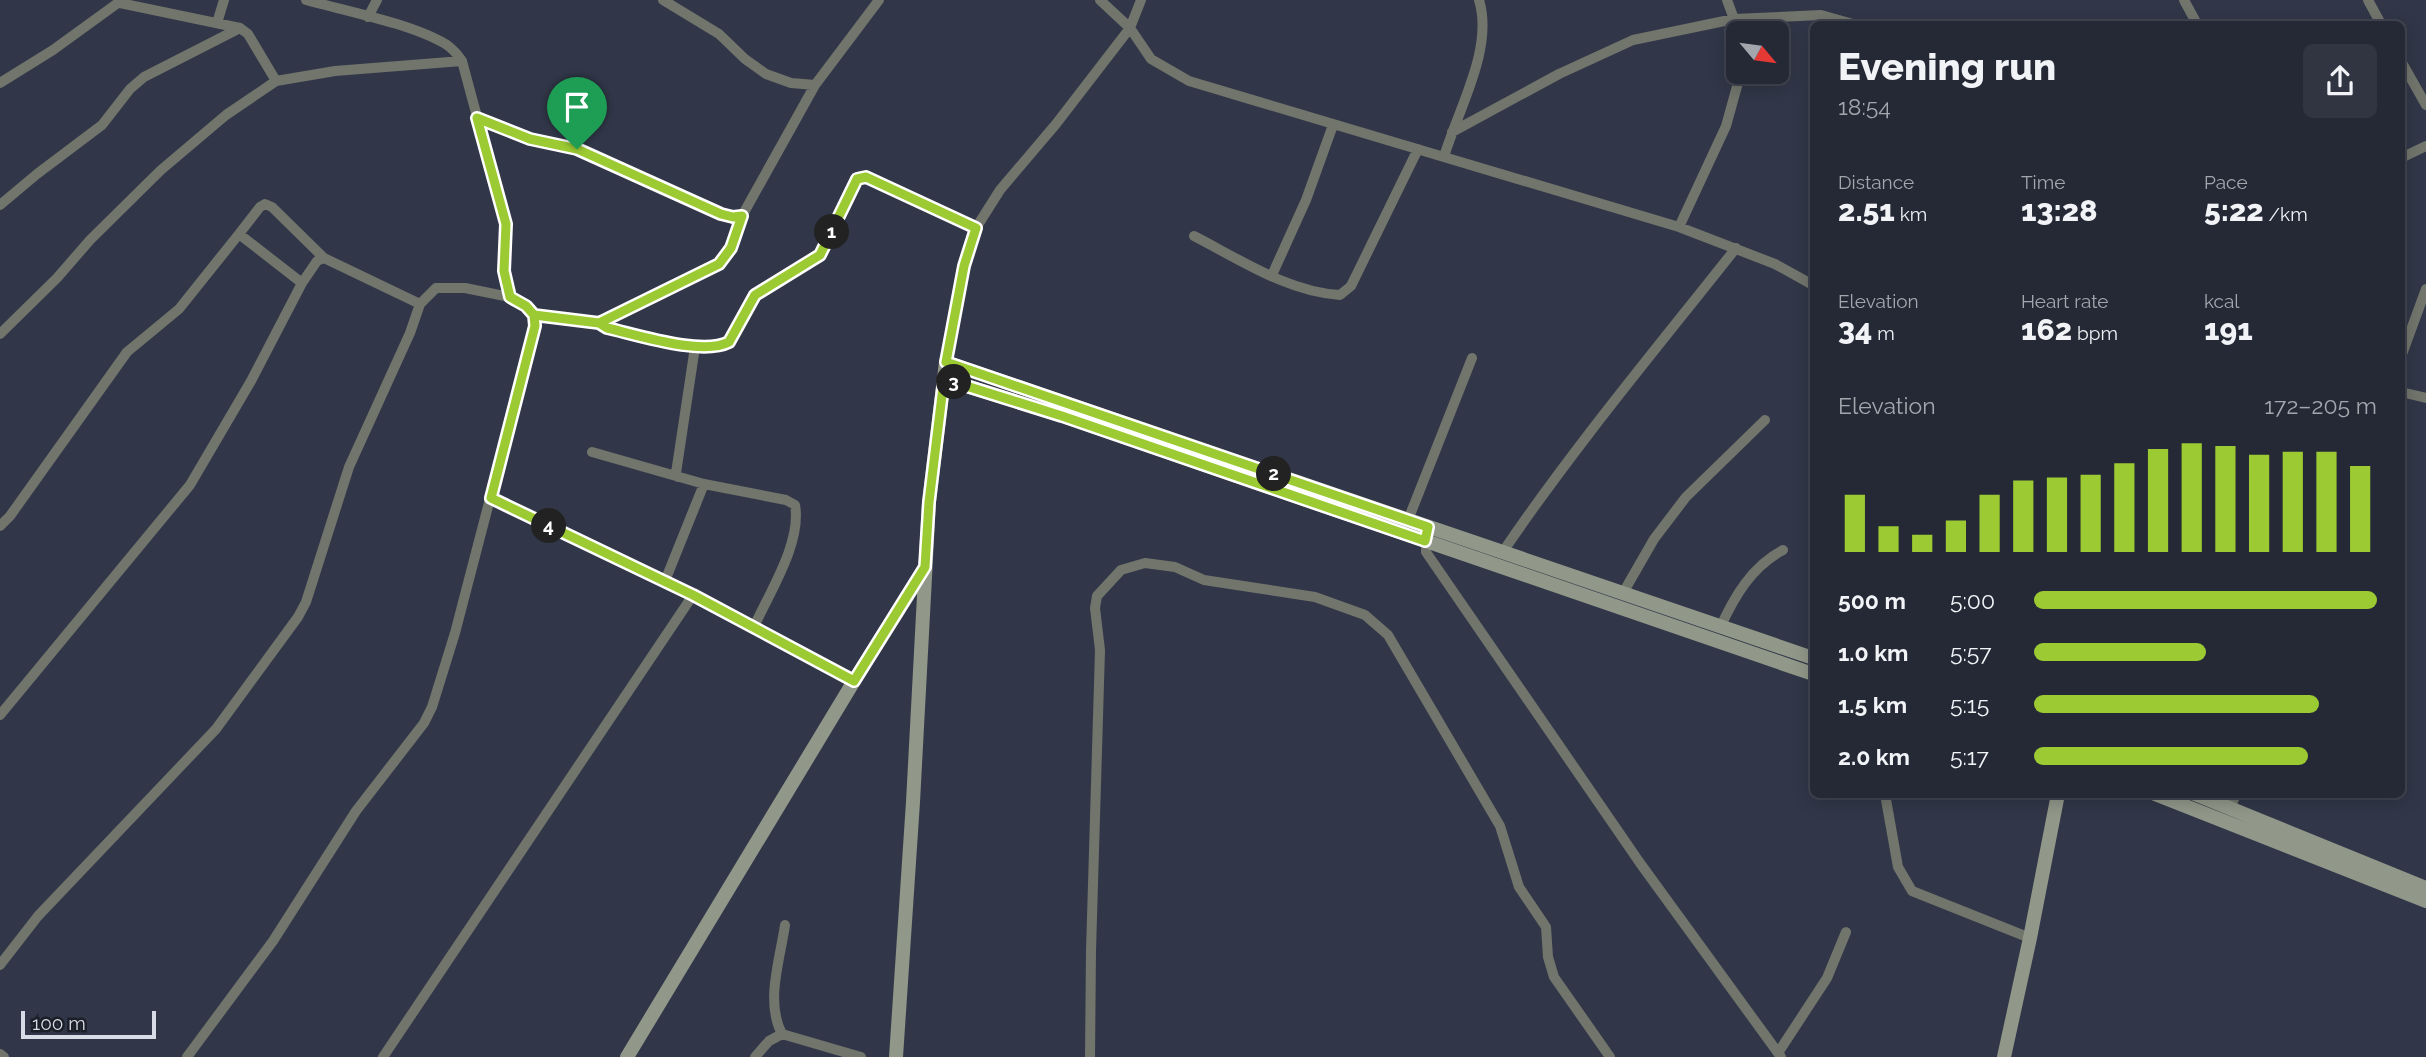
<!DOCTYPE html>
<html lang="en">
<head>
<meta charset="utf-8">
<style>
	:root { --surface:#252936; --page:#313542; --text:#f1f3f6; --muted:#a3a6ad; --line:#424551; --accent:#9cca32 }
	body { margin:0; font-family:Raleway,sans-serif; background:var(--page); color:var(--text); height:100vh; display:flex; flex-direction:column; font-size:26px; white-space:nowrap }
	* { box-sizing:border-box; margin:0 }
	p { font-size:23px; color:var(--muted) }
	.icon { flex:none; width:38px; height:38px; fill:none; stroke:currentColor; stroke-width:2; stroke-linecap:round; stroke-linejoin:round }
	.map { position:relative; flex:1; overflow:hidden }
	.details { position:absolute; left:1810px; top:21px; width:595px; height:777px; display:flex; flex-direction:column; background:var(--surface); border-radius:10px; box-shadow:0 4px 18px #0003,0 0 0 2px var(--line) }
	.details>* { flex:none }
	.needle { width:46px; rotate:119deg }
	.tools { position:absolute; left:1726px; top:21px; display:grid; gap:14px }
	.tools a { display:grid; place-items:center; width:63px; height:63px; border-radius:10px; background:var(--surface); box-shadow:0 4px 18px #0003,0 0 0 2px var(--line); font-size:35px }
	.scale { position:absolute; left:21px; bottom:18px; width:135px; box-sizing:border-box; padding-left:7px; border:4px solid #d8dce7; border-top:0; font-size:19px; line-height:24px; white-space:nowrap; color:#d8dce7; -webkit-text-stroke:5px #1c1f27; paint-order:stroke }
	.pin { position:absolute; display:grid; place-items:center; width:60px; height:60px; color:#fff; margin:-72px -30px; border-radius:50% 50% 50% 0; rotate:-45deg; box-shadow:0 0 7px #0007 }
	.pin .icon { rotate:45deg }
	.km { position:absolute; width:35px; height:35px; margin:-18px; border-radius:50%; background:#222; color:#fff; font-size:19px; line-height:35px; text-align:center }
	.round { display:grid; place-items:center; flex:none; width:74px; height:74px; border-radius:10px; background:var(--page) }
	.head { display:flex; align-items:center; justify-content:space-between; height:119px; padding:0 28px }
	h1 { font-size:38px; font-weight:800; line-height:52px }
	.metrics { display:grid; grid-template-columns:repeat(3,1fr); gap:10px; height:119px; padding:7px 28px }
	.metrics div { display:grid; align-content:center }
	.metrics b { font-size:30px; font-weight:800 }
	.metrics small { font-size:19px; font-weight:400 }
	.metrics p { font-size:19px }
	.chart { height:196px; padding:14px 28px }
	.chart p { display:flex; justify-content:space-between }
	.chart svg { width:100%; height:126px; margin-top:7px; stroke:var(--accent); stroke-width:6 }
	ul { padding:0 28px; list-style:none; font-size:23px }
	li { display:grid; grid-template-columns:112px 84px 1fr; align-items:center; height:52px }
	li i { height:18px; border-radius:9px; background:var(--accent) }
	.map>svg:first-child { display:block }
</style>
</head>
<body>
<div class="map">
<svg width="2426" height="1057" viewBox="0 0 2426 1057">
	<rect width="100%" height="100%" fill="#313748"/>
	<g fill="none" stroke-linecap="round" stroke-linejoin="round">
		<path stroke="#71756c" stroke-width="10" d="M 663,0 L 719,34 L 745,59 L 766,74 L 791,83 L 815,85
			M 1100,0 L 1130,28 L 1151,59 L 1189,81 L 1679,227 L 1775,264 L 1813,285
			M 1727,0 L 1734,19 L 1738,44
			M 2184,0 L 2197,24
			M 2368,0 L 2381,24
			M 120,3 L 240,28 L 248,34 L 276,81
			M 368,17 L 377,0
			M 217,23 L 224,0
			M 2401,61 L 2426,105
			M 0,83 L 53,50 L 122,0
			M 477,118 L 530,139 L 577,149 L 721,214 L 733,217 L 742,216 L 815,85 L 879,0
			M 1452,132 L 1559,74 L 1633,40 L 1734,19 L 1821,15 L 1853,24
			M 1444,157 C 1458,109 1494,49 1479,0
			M 2401,158 L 2426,146
			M 0,205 L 37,174 L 102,125 L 130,89 L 144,77 L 240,28
			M 1679,227 L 1726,126 L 1741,72
			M 239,234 L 260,207 L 265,204 L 272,207 L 324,258
			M 1194,236 C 1239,259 1288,292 1340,295 L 1351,286 L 1418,149
			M 1272,275 L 1306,200 L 1333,125
			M 534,315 L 599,323 L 607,328 C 637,335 703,356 729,342 L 755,295 L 820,255 L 857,179 L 861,176 L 976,228
			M 599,323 L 719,264 L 731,248 L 742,216
			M 0,334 L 57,278 L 90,240 L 161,170 L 226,115 L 276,81 L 335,71 L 462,61
			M 2401,357 L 2426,289
			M 946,362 L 964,266 L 976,228 L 1000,190 L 1056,124 L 1130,28 L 1141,0
			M 2401,392 L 2426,398
			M 592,452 L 704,484
			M 678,477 L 676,473 L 695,347
			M 491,498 L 693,595 L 854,681
			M 1408,520 L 1472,358
			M 0,526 L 10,516 L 127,352 L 179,309 L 239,234 L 302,283
			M 1426,537 L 1426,552 L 1640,863 L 1781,1057
			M 1502,553 C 1574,447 1657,348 1736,248
			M 665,581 L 704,484 L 786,500 L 795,505 C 802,543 769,593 754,627
			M 1623,593 L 1654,539 L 1686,497 L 1765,420
			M 1720,628 C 1734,597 1752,566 1783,550
			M 0,715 L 190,485 L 251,381 L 302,283 L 317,261 L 324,258 L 420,304
			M 1885,794 L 1898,867 L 1912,891 L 2030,938
			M 2230,809 L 2236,794
			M 0,965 L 38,916 L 216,729 L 298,617 L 306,602 L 349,467 L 410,333 L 420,304 L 436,288 L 465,288 L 510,297
			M 782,1034 C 765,1002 780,960 785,925
			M 1778,1053 L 1827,978 L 1846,932
			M 0,1054 L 4,1057
			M 187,1057 L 273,941 L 356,811 L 424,723 L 432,707 L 455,633 L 535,326 L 534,315 L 526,306 L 510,297 L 504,271 L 506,224 L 462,61 C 458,55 454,50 447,45 C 413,24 346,11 306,0
			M 383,1057 L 693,595
			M 755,1057 L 769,1041 L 782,1034 L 861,1057
			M 1090,1057 L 1091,951 L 1100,650 L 1095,608 L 1097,596 L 1121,570 L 1145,563 L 1175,567 L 1204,580 L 1315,597 L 1365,615 L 1388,635 L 1500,826 L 1519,887 L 1546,927 L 1548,957 L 1554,977 L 1610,1057"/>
		<path stroke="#919789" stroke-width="14" d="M 944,379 L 1062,416 L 1813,674
			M 2155,794 L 2426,901
			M 2195,794 L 2426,888
			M 627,1057 L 854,681 L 925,568
			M 896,1057 L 913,802 L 929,502 L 946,362 L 1813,658
			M 2004,1057 L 2030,938 L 2058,794"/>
	</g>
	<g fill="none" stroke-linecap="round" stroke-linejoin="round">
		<defs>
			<path id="route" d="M 577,149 L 530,139 L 477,118 L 506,224 L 504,271 L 510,297 L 526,306 L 534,315 L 599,323 L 607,328 C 638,335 702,356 729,342 L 755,295 L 820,255 L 857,179 L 866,177 L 976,228 L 964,266 L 946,362 L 1428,527 L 1425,541 L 1062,416 L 944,379 L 929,502 L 925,567 L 854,681 L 693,595 L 491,498 L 535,326 L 534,315 L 599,323 L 719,264 L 731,248 L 742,216 L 733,217 L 721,214 L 577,149"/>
		</defs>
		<use href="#route" stroke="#fff" stroke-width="14"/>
		<use href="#route" stroke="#9cca32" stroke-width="9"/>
	</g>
</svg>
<div class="tools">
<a><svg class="needle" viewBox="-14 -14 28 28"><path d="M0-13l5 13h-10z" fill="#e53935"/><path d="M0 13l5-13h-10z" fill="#a3a6ad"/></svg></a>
</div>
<div class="scale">100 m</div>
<div class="pin" style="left:577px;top:149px;background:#1e9e55"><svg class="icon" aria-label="arrive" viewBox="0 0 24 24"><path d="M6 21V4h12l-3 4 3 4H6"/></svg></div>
<b class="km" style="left:832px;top:232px">1</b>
<b class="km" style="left:1274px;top:474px">2</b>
<b class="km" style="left:954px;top:382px">3</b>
<b class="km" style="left:549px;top:526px">4</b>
<section class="details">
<div class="head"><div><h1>Evening run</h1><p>18:54</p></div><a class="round"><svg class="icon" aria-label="share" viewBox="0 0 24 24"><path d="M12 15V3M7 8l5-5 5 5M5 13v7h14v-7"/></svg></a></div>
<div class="metrics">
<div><p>Distance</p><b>2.51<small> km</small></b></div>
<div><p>Time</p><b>13:28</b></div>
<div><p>Pace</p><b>5:22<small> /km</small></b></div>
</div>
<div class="metrics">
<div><p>Elevation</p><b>34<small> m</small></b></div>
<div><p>Heart rate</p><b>162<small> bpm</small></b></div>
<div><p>kcal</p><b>191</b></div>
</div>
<div class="chart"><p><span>Elevation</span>172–205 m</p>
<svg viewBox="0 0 160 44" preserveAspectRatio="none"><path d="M5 44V24M15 44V35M25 44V38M35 44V33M45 44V24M55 44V19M65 44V18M75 44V17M85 44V13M95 44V8M105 44V6M115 44V7M125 44V10M135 44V9M145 44V9M155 44V14"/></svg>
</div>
<ul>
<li><b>500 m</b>5:00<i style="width:100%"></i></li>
<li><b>1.0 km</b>5:57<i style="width:50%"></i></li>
<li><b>1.5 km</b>5:15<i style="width:83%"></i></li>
<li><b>2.0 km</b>5:17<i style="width:80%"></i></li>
</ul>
</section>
</div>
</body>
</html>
